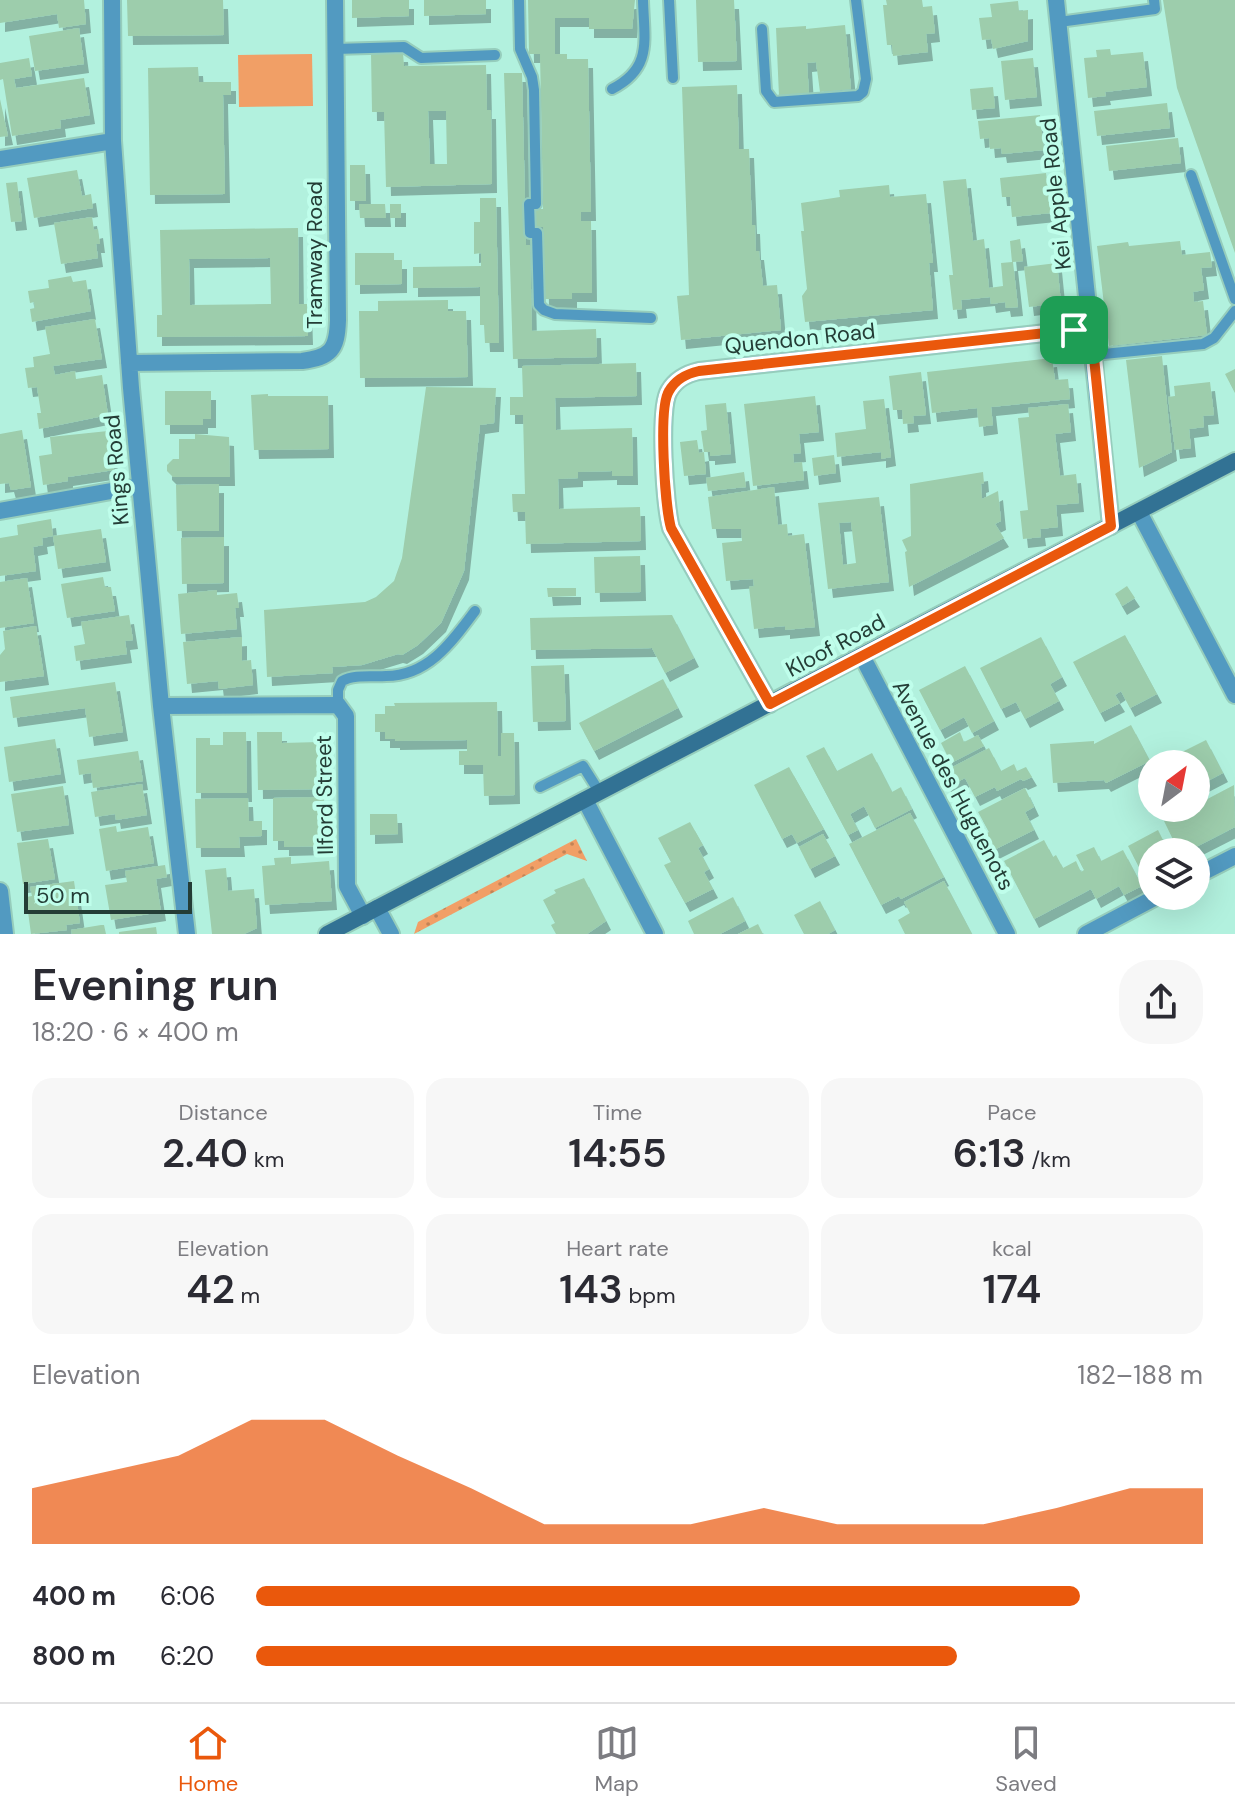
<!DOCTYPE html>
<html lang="en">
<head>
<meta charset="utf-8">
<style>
	:root { --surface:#fff; --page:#f7f7f7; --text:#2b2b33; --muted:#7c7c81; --line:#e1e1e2; --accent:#ea580c }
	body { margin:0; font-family:"DM Sans",sans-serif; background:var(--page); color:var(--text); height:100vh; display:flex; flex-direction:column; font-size:30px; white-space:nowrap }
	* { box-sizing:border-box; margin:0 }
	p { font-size:26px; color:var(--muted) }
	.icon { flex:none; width:44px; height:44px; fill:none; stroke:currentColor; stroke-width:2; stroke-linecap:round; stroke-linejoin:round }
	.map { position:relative; height:934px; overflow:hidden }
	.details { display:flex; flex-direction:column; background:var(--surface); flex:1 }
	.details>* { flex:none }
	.needle { width:52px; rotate:32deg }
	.tools { position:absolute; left:1138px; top:750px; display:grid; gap:16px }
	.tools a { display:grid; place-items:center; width:72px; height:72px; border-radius:50%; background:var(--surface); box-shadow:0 8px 32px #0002; font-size:40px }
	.scale { position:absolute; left:24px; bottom:20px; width:168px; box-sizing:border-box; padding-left:8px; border:4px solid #243d36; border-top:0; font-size:22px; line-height:28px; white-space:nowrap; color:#243d36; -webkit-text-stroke:6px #bffeeb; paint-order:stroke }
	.pin { position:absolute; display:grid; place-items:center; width:68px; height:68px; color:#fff; margin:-34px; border-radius:16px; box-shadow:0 4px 12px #0006 }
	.round { display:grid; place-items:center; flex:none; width:84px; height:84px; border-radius:32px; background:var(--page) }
	.head { display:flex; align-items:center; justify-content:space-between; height:136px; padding:0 32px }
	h1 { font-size:44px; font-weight:600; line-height:60px }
	.stats { display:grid; grid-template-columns:repeat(3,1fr); gap:12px; height:136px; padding:8px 32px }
	.stats div { display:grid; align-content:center; border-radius:20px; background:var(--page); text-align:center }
	.stats b { font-size:40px; font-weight:600 }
	.stats small { font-size:22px; font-weight:400 }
	.stats p { font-size:22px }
	.chart { height:224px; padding:16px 32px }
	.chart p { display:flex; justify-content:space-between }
	.chart svg { width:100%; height:144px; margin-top:8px; fill:var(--accent); opacity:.7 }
	ul { padding:0 32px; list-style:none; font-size:26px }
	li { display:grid; grid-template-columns:128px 96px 1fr; align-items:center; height:60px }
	li i { height:20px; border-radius:10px; background:var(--accent) }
	.tab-bar { display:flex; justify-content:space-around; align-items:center; height:112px; border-top:2px solid var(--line); background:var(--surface); font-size:22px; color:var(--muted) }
	.tab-bar a { display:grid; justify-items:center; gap:4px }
	.tab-bar .current { color:var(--accent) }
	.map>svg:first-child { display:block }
</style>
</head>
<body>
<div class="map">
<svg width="1235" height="934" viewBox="0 0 1235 934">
	<defs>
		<pattern id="grass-dots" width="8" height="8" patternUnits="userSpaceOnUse" patternTransform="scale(2)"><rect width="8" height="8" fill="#f19f66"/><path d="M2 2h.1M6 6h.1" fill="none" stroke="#c38355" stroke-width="1.8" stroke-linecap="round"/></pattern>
		<filter id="shadow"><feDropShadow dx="5" dy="9" stdDeviation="0" flood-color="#0004"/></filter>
	</defs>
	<rect width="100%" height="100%" fill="#b2f1de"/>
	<path fill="url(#grass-dots)" d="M 576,839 L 587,861 L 567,854 L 414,934 L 418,922 Z"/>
	<path fill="#f19f66" d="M 312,54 L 313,106 L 239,107 L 238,55 Z"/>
	<path fill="#9dcdac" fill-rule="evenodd" filter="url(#shadow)" d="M 0,0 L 84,0 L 86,24 L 59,28 L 57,14 L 0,23 Z
		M 127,0 L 223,0 L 224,35 L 128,36 Z
		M 352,0 L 409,0 L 409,16 L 352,18 Z
		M 424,0 L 486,0 L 486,14 L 424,16 Z
		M 528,0 L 635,0 L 632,29 L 589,29 L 589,18 L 555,18 L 555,54 L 567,54 L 567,59 L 588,59 L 591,212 L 581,212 L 581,221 L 591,221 L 592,293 L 572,293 L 572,299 L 544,299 L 543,227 L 533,227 L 532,209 L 543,209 L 540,54 L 529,54 Z
		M 696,0 L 734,0 L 737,61 L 698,62 Z
		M 886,0 L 922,0 L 923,7 L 932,6 L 935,33 L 926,34 L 928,52 L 893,56 L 892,45 L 887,45 L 883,5 L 887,5 Z
		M 1163,0 L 1235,0 L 1235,253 L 1177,88 Z
		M 1018,1 L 1019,11 L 1028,10 L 1028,41 L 993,49 L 991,39 L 982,40 L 979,18 L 992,17 L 990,4 Z
		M 845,25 L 851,89 L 820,92 L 816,62 L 807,63 L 809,94 L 779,96 L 776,28 L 806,26 L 806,29 Z
		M 79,28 L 84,64 L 35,71 L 29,36 Z
		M 1110,49 L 1111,55 L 1143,52 L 1147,87 L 1105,92 L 1106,96 L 1088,98 L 1084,58 L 1097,57 L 1096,50 Z
		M 371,53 L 403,53 L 404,66 L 486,65 L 487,110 L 491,110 L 492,184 L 386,187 L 384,112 L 372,112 ZM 428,111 L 446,111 L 447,164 L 430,164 Z
		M 29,58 L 32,76 L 14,79 L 16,88 L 84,78 L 90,115 L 60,120 L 61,128 L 12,136 L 3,79 L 0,80 L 0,63 Z
		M 1033,58 L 1037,97 L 1005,100 L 1001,61 Z
		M 198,67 L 199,82 L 231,82 L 231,95 L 223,95 L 225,194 L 150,195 L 148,68 Z
		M 504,73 L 522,73 L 526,245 L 530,245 L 532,331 L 596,329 L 597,357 L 513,359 Z
		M 737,85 L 739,149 L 749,149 L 752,225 L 755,225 L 756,251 L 759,251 L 763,286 L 777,285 L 781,330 L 681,340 L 677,296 L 689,295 L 682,87 Z
		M 993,87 L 995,108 L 972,110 L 970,89 Z
		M 0,99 L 8,136 L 0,137 Z
		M 1167,103 L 1170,128 L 1097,136 L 1094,111 Z
		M 1040,115 L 1044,150 L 1002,154 L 1001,148 L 990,149 L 989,138 L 980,139 L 978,121 Z
		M 1178,138 L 1181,163 L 1109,171 L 1106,146 Z
		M 350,165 L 365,165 L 366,201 L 350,201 Z
		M 77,170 L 82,196 L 91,194 L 93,208 L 34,218 L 27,178 Z
		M 1046,173 L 1051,213 L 1012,217 L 1010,197 L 1002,197 L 1000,178 Z
		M 966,179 L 973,241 L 984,239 L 989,288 L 1003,286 L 1001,263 L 1012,262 L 1010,241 L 1020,239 L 1023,261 L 1013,262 L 1018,307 L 1006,308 L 1005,302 L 991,304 L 990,297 L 961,300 L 962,309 L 953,310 L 949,275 L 953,275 L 943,181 Z
		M 17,182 L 22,221 L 11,222 L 6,183 Z
		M 889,185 L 890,197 L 926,194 L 933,263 L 929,263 L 933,310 L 805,322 L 802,296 L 807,289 L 801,231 L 804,231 L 801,203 L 840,197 L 839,190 Z
		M 480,198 L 496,198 L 499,343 L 485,343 L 484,325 L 480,325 L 480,287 L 413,288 L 413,267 L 481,266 L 481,253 L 474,254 L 474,222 L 480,222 Z
		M 359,204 L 385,204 L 386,218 L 360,218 Z
		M 390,204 L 401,204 L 401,218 L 390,218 Z
		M 92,217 L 94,230 L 98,229 L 100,244 L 96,244 L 98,258 L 61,264 L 54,223 Z
		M 298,228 L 299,304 L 307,304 L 308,336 L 157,337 L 157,315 L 162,315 L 160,230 ZM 270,258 L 271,304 L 190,305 L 189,259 Z
		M 1180,241 L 1182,255 L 1210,252 L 1212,267 L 1201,268 L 1204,290 L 1193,292 L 1194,302 L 1203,301 L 1207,335 L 1109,346 L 1097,246 L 1128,242 L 1129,246 Z
		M 355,253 L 394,253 L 394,260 L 402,260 L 402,284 L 355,285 Z
		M 1057,263 L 1061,303 L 1029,307 L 1024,267 Z
		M 71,276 L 73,282 L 86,280 L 91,311 L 32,322 L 30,309 L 35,308 L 34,302 L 30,303 L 28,291 L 49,288 L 48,280 Z
		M 448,300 L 448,311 L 466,311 L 468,377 L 360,378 L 359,311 L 378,311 L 378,301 Z
		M 95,319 L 102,359 L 53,366 L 55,375 L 75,371 L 76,379 L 102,375 L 108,415 L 39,429 L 37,413 L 41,413 L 37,387 L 28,388 L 25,368 L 34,367 L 33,357 L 50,354 L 45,327 Z
		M 1162,356 L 1172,452 L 1139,468 L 1126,360 Z
		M 1052,358 L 1055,380 L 1068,379 L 1070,399 L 991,407 L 993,425 L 979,427 L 977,408 L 932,413 L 927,372 Z
		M 636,363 L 637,396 L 555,398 L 556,430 L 632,428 L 633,476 L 612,476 L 612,471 L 578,472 L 578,478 L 558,479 L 559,509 L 640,507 L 641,541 L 526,544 L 525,512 L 513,512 L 512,494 L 525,494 L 523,415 L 510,415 L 510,397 L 523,397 L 522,366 Z
		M 1235,369 L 1235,393 L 1225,374 Z
		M 921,372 L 926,415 L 913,416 L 914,423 L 903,424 L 902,410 L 893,410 L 889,376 Z
		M 1210,382 L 1214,415 L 1203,416 L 1204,427 L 1189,429 L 1191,448 L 1175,450 L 1168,397 L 1175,396 L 1174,386 Z
		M 426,387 L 496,388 L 494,423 L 480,425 L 464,571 L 441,623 L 418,645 L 402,655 L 398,654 L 362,665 L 332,667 L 333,673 L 267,677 L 264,610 L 365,602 L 376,597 L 394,581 L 402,558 Z
		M 165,391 L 211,391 L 211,419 L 203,419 L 203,425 L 165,425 Z
		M 268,394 L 268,396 L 328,396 L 329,449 L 254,450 L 251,395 Z
		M 815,396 L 819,432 L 799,434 L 801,453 L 793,454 L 794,463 L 802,462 L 804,480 L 753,486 L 744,404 Z
		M 884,399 L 891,457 L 881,459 L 881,452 L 837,457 L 835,433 L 866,429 L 863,401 Z
		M 726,403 L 731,454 L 710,456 L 710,452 L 704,452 L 701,431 L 707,430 L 705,405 Z
		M 1068,404 L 1071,432 L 1055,434 L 1060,476 L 1076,474 L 1079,503 L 1056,505 L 1058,527 L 1040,529 L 1041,537 L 1023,539 L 1020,511 L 1028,510 L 1018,418 L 1029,417 L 1028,408 Z
		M 22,430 L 31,487 L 11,490 L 9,483 L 0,484 L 0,434 Z
		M 108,431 L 114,470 L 68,477 L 68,481 L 43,485 L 39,456 L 52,454 L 50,437 Z
		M 195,434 L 229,437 L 230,477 L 173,477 L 167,471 L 167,465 L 173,459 L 179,459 L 179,439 L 195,439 Z
		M 697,440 L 699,453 L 704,452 L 706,474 L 684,476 L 680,442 Z
		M 834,455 L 836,473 L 814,476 L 812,458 Z
		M 744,472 L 746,487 L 708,491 L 706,478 Z
		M 983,472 L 984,483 L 981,484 L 982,499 L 998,491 L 1001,521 L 995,524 L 1004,538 L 909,587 L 905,552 L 907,551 L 902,540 L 911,536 L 910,484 Z
		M 219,484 L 219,531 L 177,531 L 176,485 Z
		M 774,487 L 778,525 L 787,524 L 788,536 L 804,534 L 815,627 L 785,630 L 785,626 L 754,629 L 749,587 L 754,586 L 753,579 L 726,581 L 722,543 L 742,541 L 741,529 L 712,529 L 708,497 Z
		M 879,497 L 889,582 L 828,589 L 818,503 ZM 851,522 L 856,563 L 843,565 L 839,523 Z
		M 51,519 L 53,536 L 42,538 L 43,545 L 33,547 L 36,571 L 0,576 L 0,538 L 18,535 L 17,525 Z
		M 101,529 L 106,562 L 58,569 L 53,536 Z
		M 224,537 L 224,583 L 182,584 L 181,538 Z
		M 640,556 L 641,592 L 595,593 L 594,557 Z
		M 103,577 L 105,587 L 111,587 L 115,611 L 67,618 L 61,584 Z
		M 27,578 L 34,623 L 0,628 L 0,582 Z
		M 1127,586 L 1135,598 L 1122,606 L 1115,594 Z
		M 547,588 L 576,588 L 576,596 L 548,597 Z
		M 217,590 L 217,595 L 237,593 L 239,608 L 235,608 L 237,629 L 181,634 L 178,594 Z
		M 129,615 L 133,640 L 125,641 L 127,654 L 76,661 L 74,646 L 85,644 L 81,622 Z
		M 672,615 L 694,658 L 665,673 L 652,648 L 531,650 L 530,618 Z
		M 36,626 L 44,676 L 0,682 L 0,655 L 5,649 L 3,631 Z
		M 1125,635 L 1157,694 L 1130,708 L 1121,691 L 1115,695 L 1120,703 L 1100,713 L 1073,662 Z
		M 242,637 L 242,661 L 251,660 L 253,685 L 219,689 L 218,681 L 187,684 L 183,642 Z
		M 1041,637 L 1062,677 L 1050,684 L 1059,701 L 1025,719 L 1016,702 L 1001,709 L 980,668 Z
		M 564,665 L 566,721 L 533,722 L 531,666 Z
		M 965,666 L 994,721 L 972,733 L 964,717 L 940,730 L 919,690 Z
		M 663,679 L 678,708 L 594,751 L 579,723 Z
		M 115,682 L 123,732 L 89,737 L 85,708 L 13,718 L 10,697 Z
		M 497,702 L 498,756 L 501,756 L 501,733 L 514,733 L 515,795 L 484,796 L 483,765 L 459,765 L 459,751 L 467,751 L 467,740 L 395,741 L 395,739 L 385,739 L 385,732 L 375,732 L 375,714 L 385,714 L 385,706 L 395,706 L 394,703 Z
		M 1131,725 L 1150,761 L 1106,783 L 1104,780 L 1053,783 L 1050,744 L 1094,741 L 1094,744 Z
		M 223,732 L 246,732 L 247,793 L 196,793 L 196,738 L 210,738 L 210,745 L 223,745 Z
		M 257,732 L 282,732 L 282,743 L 320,742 L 320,789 L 258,790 Z
		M 960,732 L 964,742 L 978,735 L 984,746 L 951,763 L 941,743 Z
		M 55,739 L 61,774 L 9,782 L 4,747 Z
		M 1206,740 L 1223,773 L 1196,787 L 1196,764 L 1158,764 Z
		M 824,747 L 837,771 L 872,753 L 892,792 L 901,787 L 912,809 L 875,828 L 864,806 L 850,814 L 858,830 L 848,835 L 806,756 Z
		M 989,748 L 1001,771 L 1014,764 L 1017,771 L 1026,767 L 1032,777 L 1023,781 L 1021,779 L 997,791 L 995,787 L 975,797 L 965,778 L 948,787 L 941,773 Z
		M 138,751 L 143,781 L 93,788 L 91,773 L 79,775 L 77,760 Z
		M 789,767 L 824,829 L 797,843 L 792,834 L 782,839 L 754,785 Z
		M 142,784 L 147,815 L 116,820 L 115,814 L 95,817 L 91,792 Z
		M 1234,785 L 1235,827 L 1186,852 L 1179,852 L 1164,821 L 1190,808 L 1196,808 L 1196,805 Z
		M 63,786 L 69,825 L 17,832 L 11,794 Z
		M 1025,788 L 1034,807 L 1025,812 L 1034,830 L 984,855 L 975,839 L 989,832 L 978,812 Z
		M 324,797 L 324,846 L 284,847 L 284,841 L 273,841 L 273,798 Z
		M 248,798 L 249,821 L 262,821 L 262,836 L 239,837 L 240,848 L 196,848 L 195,799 Z
		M 910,813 L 944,877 L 901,899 L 899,896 L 881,905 L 849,844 Z
		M 370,814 L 397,814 L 398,834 L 370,835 Z
		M 690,822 L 703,845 L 698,848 L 709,869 L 704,872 L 713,889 L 685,903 L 664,865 L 671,862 L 658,838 Z
		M 116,826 L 117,832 L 148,827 L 154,863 L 106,871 L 99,829 Z
		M 1158,830 L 1169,852 L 1152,852 L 1152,870 L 1143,875 L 1128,846 Z
		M 823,834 L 835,856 L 810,869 L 799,847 Z
		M 48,839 L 55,879 L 23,884 L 17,843 Z
		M 1044,840 L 1053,857 L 1056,855 L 1063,868 L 1076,861 L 1081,872 L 1084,870 L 1076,855 L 1094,847 L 1101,861 L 1123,850 L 1142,886 L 1124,895 L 1119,886 L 1096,899 L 1091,889 L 1034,919 L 1004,861 Z
		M 291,857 L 291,864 L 329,861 L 332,901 L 265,905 L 262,866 L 275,865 L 274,858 Z
		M 165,865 L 167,877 L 156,879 L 161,912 L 111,920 L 105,885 L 127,882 L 125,871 Z
		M 226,868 L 228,891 L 254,889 L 257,928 L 244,934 L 212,934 L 205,870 Z
		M 584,878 L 606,921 L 587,934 L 556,934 L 551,925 L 555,923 L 543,900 L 556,893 L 554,890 Z
		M 74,881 L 80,923 L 66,925 L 67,930 L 31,934 L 26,897 L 32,896 L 30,887 Z
		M 944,881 L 972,934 L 905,934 L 898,920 L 910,913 L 904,902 Z
		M 733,897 L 745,921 L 720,934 L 694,934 L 688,921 Z
		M 820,901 L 835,930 L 828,934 L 804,934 L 794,915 Z
		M 758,924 L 763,934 L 738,934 Z
		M 101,925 L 104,925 L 106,934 L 72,934 L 71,930 Z
		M 156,927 L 157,934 L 119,934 L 119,932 Z"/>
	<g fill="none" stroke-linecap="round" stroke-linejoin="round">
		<defs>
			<path id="service" d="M 519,0 L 520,49 L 532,77 L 534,90 L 536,204 L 529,204 L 530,233 L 537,233 L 539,305 L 544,310 L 555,314 L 651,318
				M 669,0 L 673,78
				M 1059,22 L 1155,9 L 1154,0
				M 762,29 L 766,91 L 774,102 L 858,96 L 863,92 L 866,79 L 856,0
				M 335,49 L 404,47 L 421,58 L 495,55
				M 612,89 C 653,68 644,40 643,0
				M 1191,175 L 1235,299
				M 1094,355 L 1203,344 L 1214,338 L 1235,311
				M 338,705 L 338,690 L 342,681 C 354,674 372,677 386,676 C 428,676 452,642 475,611
				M 540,787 L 583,766 L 600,793"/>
			<path id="minor" d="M 112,0 L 113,141 L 131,388 L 161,706 L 187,934
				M 1056,0 L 1111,526
				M 0,159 L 113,141
				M 129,363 L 302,361 C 331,357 337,350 338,320 L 335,0
				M 0,511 L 139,486
				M 862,656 L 1007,934
				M 770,704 L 671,528 C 665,506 658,409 669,391 C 676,379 686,374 699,371 L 1091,328
				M 161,706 L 338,705 L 346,716 L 347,886 L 363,916
				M 585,800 L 655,934
				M 1196,876 L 1235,856
				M 0,891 L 5,934
				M 377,908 L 391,934
				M 1086,934 L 1158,896"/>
			<path id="tertiary" d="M 1139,512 L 1235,695"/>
			<path id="secondary" d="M 327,934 L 1235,461"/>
		</defs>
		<use href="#service" stroke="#96cdbc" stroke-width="14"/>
		<use href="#minor" stroke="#96cdbc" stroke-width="20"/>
		<use href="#tertiary" stroke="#96cdbc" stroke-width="20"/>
		<use href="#secondary" stroke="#96cdbc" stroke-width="20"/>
		<use href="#service" stroke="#529ac1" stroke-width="10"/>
		<use href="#minor" stroke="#529ac1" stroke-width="16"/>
		<use href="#tertiary" stroke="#529ac1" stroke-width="16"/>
		<use href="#secondary" stroke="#327294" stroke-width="16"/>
	</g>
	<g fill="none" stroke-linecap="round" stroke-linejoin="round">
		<defs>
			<path id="route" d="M 1091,328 L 1111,526 L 770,704 L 671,528 C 665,506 658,408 669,391 C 676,379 686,374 699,371 Z"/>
		</defs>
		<use href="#route" stroke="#fff" stroke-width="16"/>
		<use href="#route" stroke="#ea580c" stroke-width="10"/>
	</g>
	<g text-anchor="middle" stroke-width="8" stroke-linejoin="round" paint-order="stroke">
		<g font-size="22" fill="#243d36" stroke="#bffeeb">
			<text transform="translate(1055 194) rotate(-96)" y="8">Kei Apple Road</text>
			<text transform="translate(314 255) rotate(-90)" y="8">Tramway Road</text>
			<text transform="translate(800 338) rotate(-6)" y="8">Quendon Road</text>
			<text transform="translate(116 470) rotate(-95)" y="8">Kings Road</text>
			<text transform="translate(835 645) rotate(-28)" y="8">Kloof Road</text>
			<text transform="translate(954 785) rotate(62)" y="8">Avenue des Huguenots</text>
			<text transform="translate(324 795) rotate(-91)" y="8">Ilford Street</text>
		</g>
	</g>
</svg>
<div class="tools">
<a><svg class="needle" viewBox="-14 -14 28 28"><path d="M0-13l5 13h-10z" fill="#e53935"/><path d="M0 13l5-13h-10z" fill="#7c7c81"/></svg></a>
<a><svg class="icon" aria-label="layers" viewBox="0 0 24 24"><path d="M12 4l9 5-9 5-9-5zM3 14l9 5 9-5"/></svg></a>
</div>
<div class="scale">50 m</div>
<div class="pin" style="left:1074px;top:330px;background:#1e9e55"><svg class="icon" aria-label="arrive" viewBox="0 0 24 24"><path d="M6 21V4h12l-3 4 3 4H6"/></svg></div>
</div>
<section class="details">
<div class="head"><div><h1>Evening run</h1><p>18:20 · 6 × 400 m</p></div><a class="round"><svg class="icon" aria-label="share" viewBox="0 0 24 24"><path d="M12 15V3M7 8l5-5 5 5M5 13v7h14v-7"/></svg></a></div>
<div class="stats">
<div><p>Distance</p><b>2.40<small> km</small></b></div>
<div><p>Time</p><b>14:55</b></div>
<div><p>Pace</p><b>6:13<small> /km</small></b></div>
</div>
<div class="stats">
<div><p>Elevation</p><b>42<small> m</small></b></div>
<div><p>Heart rate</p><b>143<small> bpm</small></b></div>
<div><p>kcal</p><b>174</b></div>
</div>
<div class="chart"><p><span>Elevation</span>182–188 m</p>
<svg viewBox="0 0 160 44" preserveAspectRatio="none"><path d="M0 44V27L10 22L20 17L30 6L40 6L50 17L60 27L70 38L80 38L90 38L100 33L110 38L120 38L130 38L140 33L150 27L160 27V44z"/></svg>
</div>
<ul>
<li><b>400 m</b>6:06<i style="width:87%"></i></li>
<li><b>800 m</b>6:20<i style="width:74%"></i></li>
</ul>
</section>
<nav class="tab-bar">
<a class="current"><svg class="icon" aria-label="home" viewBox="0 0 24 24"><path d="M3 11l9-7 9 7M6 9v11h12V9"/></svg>Home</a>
<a><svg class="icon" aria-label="map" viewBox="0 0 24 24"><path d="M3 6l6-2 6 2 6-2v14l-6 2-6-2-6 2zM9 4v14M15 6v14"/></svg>Map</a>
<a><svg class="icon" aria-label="saved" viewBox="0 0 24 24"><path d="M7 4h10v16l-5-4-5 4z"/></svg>Saved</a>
</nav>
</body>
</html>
